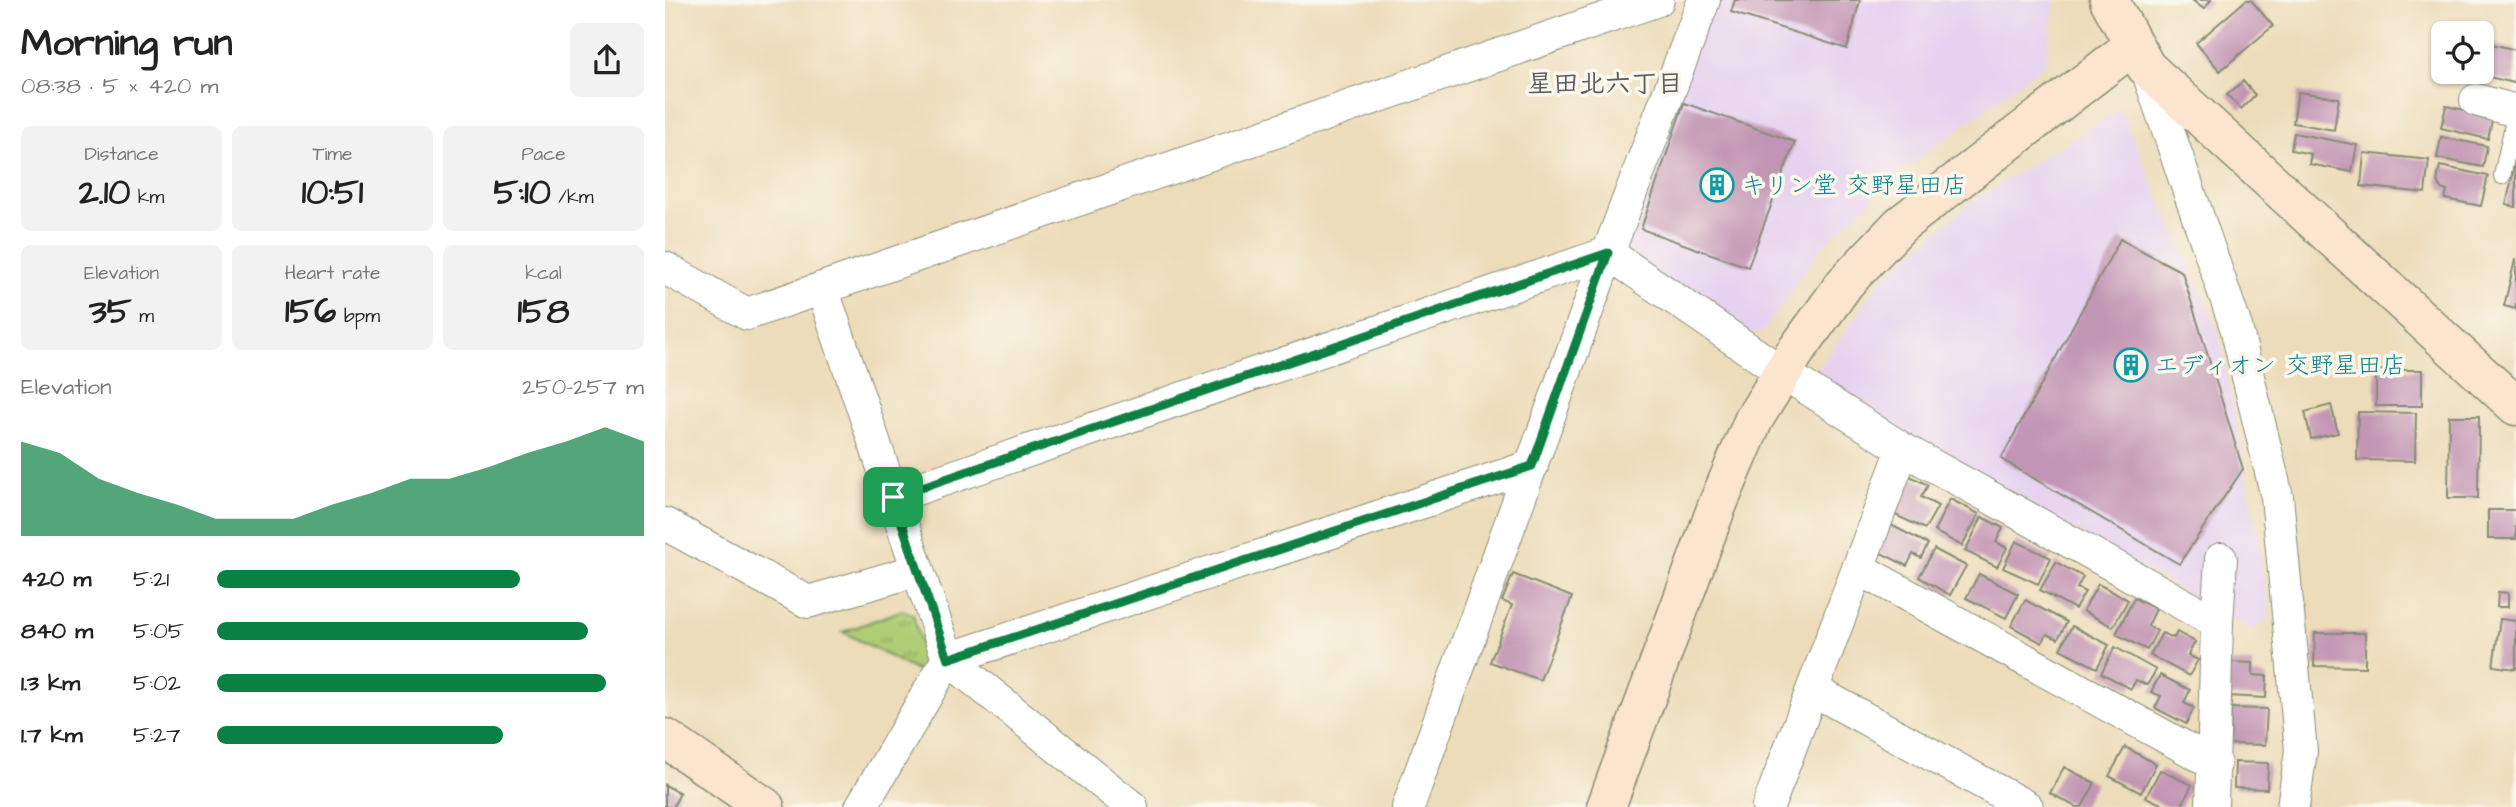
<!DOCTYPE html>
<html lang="en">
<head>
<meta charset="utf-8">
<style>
	:root { --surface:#fff; --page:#f2f2f2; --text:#222; --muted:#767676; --accent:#0b8043 }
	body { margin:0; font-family:"Architects Daughter","Klee One",sans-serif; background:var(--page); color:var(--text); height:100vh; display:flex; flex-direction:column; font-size:26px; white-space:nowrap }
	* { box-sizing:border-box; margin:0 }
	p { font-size:23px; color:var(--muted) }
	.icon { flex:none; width:38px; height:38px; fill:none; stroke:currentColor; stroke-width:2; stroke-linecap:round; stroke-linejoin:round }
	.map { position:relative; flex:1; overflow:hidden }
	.side { display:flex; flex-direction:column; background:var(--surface); width:665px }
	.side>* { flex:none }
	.controls { position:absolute; left:1766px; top:21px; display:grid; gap:14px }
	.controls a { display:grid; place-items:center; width:63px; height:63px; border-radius:10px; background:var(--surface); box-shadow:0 2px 5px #0004; font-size:35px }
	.pin { position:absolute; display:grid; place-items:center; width:60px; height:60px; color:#fff; margin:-30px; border-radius:14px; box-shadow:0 4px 10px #0006 }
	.round { display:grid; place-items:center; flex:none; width:74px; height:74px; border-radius:10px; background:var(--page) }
	.headline { display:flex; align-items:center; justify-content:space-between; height:119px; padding:0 21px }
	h1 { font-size:38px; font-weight:800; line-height:52px }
	.stats { display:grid; grid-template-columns:repeat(3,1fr); gap:10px; height:119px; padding:7px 21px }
	.stats div { display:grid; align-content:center; border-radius:10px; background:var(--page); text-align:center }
	.stats b { font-size:35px; font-weight:800 }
	.stats small { font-size:19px; font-weight:400 }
	.stats p { font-size:19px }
	.chart { height:196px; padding:14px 21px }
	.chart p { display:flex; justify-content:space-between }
	.chart svg { width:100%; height:126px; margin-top:7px; fill:var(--accent); opacity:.7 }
	ul { padding:0 21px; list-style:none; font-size:23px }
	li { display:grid; grid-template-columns:112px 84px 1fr; align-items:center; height:52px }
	li i { height:18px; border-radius:9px; background:var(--accent) }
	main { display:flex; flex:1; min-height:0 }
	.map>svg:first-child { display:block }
</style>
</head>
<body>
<main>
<section class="side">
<div class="headline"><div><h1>Morning run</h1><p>08:38 · 5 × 420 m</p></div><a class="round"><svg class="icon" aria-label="share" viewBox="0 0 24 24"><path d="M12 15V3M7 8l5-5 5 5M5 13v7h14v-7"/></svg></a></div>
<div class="stats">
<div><p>Distance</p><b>2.10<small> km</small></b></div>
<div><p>Time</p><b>10:51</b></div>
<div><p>Pace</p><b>5:10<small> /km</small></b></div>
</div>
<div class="stats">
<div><p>Elevation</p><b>35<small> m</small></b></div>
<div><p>Heart rate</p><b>156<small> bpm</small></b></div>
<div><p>kcal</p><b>158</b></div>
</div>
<div class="chart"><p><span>Elevation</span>250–257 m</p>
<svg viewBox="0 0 160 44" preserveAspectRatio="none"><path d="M0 44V11L10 15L20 24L30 29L40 33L50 38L60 38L70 38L80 33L90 29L100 24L110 24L120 20L130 15L140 11L150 6L160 11V44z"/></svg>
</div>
<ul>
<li><b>420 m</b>5:21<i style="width:71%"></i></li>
<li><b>840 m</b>5:05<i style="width:87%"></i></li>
<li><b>1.3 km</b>5:02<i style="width:91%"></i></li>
<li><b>1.7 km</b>5:27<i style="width:67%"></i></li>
</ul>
</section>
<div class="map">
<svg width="1851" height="807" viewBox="0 0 1851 807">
	<defs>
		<pattern id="park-tufts" width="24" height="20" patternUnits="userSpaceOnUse" patternTransform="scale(1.75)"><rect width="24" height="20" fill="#aecd74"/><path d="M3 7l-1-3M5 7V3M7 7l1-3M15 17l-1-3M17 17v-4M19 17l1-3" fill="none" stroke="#8da860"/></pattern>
	</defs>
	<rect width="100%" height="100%" fill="#fbf7ec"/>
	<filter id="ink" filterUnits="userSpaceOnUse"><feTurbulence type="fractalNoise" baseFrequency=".0143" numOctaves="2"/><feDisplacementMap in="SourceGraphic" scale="14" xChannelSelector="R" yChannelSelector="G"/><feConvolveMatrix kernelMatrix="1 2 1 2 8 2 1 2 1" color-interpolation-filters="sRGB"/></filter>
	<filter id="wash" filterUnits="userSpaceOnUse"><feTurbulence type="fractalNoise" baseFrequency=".00686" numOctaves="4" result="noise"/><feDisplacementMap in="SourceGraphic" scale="28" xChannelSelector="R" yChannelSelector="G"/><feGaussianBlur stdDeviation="1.57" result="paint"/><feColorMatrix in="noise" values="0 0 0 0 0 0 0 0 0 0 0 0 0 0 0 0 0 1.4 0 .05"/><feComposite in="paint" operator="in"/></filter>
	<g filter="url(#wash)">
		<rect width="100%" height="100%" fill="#eddcb9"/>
		<path fill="#e6d2f0" d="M 1042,0 L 1390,0 L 1381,63 L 1240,169 L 1156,247 L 1098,332 L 1078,335 L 970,260 L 957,241 Z
			M 1455,109 L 1554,334 L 1593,537 L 1605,618 L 1587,630 L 1163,392 L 1153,369 L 1218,278 L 1302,205 Z"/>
		<path fill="url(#park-tufts)" stroke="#668554" stroke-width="2" d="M 237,610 L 248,614 L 265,678 L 178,632 Z"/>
		<g id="blocks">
			<path fill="#c295b4" d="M 1070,0 L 1195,0 L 1182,49 L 1066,12 Z
				M 1527,0 L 1546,0 L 1539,9 Z
				M 1581,0 L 1586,0 L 1608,26 L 1555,71 L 1531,43 Z
				M 1816,40 L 1822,41 L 1818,62 L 1816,62 Z
				M 1827,44 L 1851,50 L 1849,83 L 1820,76 Z
				M 1578,81 L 1590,95 L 1576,109 L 1562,95 Z
				M 1633,92 L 1674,98 L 1669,130 L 1628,123 Z
				M 1019,103 L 1130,142 L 1083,267 L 976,229 Z
				M 1781,106 L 1828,116 L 1823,139 L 1776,128 Z
				M 1629,133 L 1692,145 L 1687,172 L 1644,164 L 1646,154 L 1626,150 Z
				M 1776,137 L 1822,146 L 1818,167 L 1772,158 Z
				M 1699,153 L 1764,160 L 1760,193 L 1696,186 Z
				M 1850,164 L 1851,164 L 1851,207 L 1841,205 Z
				M 1775,166 L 1823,176 L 1816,206 L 1780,199 L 1782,191 L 1776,189 L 1772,181 Z
				M 1455,239 L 1517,272 L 1578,469 L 1514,564 L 1336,459 Z
				M 1850,260 L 1851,260 L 1851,309 L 1839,306 Z
				M 1711,370 L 1757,370 L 1757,406 L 1711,406 Z
				M 1666,405 L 1673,433 L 1646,439 L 1640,412 Z
				M 1693,412 L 1751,413 L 1750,461 L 1692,460 Z
				M 1784,416 L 1814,416 L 1813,498 L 1783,498 Z
				M 1243,475 L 1263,485 L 1256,497 L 1273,506 L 1260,529 L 1224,512 Z
				M 1285,499 L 1314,514 L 1297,546 L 1269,531 Z
				M 1823,510 L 1851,510 L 1851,539 L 1823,539 Z
				M 1317,517 L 1338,528 L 1331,542 L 1342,548 L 1332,567 L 1300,551 Z
				M 1222,523 L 1263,544 L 1256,558 L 1248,554 L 1242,566 L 1208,549 Z
				M 1351,541 L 1386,558 L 1373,584 L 1338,568 Z
				M 1269,549 L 1301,566 L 1285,595 L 1254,577 Z
				M 1391,562 L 1418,577 L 1412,588 L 1420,592 L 1410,609 L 1375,590 Z
				M 848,574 L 907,597 L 875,680 L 825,662 L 847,605 L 837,601 Z
				M 1314,574 L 1353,594 L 1341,618 L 1301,598 Z
				M 1433,584 L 1463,600 L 1448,627 L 1418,611 Z
				M 1833,592 L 1843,593 L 1843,607 L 1832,607 Z
				M 1469,598 L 1491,609 L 1483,626 L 1492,631 L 1482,650 L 1451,634 Z
				M 1360,600 L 1402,622 L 1393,639 L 1382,634 L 1377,643 L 1346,626 Z
				M 1835,619 L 1851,621 L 1851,669 L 1828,666 Z
				M 1407,626 L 1444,645 L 1432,668 L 1395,649 Z
				M 1512,632 L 1530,642 L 1523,655 L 1533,660 L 1524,676 L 1485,655 L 1497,633 L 1509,638 Z
				M 1650,633 L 1700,633 L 1700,667 L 1649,666 Z
				M 1450,647 L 1491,670 L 1482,685 L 1471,680 L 1466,689 L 1436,673 Z
				M 1564,662 L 1588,663 L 1588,675 L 1602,676 L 1601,698 L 1562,696 Z
				M 1495,675 L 1525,690 L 1519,703 L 1529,708 L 1521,724 L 1490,708 L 1496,696 L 1486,692 Z
				M 1566,708 L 1602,709 L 1600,745 L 1565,744 Z
				M 1460,747 L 1491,764 L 1476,793 L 1444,776 Z
				M 1570,762 L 1603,763 L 1602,789 L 1569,788 Z
				M 1399,767 L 1430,783 L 1417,807 L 1411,807 L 1385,793 Z
				M 1495,770 L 1527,785 L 1516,807 L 1502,807 L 1481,797 Z
				M 0,785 L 15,793 L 8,807 L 0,807 Z"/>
		</g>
	</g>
	<g filter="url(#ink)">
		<use href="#blocks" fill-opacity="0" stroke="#868c76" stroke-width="2"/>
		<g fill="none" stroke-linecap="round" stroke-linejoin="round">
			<defs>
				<path id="lane" d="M 1837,176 L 1851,111"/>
				<path id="street" d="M 1481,67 L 1571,327 L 1612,497 L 1636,751 L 1628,807
					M 1811,100 L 1851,111
					M 0,268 L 82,314 L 993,0
					M 157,288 L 283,659 L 467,807
					M 228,497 L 943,253 L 1118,373 L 1238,449 L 1552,623
					M 0,524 L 143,602 L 253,570
					M 1193,568 L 1550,764
					M 1148,690 L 1362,807
					M 196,807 L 283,659 L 867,466
					M 743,807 L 943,253 L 1039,0
					M 1103,807 L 1238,449
					M 1547,807 L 1552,623 L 1556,559"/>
				<path id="secondary" d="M 1444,0 L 1481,67 L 1851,406
					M 0,738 L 100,807
					M 941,807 L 1052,506 L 1089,419 L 1129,354 L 1180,283 L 1235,225 L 1469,45"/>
			</defs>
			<use href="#lane" stroke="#868c76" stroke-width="18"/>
			<use href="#street" stroke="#868c76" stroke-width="34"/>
			<use href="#secondary" stroke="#868c76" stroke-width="41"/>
			<use href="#lane" stroke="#fff" stroke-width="16"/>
			<use href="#street" stroke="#fff" stroke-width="32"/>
			<use href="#secondary" stroke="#fce5cf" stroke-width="38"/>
		</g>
	</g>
	<g fill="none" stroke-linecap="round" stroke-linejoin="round" filter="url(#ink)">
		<defs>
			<path id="route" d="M 943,253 L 867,466 L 283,659 L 228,497 Z"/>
		</defs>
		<use href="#route" stroke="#fff" stroke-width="14"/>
		<use href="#route" stroke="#0b8043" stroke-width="9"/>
	</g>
	<defs>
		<symbol id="building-ring" viewBox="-11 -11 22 22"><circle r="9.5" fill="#fbf7ec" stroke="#0f9aa8" stroke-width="1.5"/><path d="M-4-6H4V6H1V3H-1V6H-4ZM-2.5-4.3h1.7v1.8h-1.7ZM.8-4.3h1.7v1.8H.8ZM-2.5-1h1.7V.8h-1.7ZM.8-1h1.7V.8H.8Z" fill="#0f9aa8"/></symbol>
	</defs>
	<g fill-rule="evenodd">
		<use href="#building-ring" x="1033" y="166" width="38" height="38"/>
		<use href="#building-ring" x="1447" y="346" width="38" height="38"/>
	</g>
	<g text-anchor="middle" stroke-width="7" stroke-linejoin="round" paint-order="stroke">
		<g font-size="24" fill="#0d838f" stroke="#fbf7ec" text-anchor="start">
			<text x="1076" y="193">キリン堂 交野星田店</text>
			<text x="1490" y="373">エディオン 交野星田店</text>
		</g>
		<g font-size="26" font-weight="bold" fill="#585c61" stroke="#fbf7ec">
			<text x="940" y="92">星田北六丁目</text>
		</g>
	</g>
</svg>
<div class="controls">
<a><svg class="icon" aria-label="locate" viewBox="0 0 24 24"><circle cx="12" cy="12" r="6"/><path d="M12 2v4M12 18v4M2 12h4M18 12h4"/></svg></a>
</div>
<div class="pin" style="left:228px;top:497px;background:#1e9e55"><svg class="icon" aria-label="arrive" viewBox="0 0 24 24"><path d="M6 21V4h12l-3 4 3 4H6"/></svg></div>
</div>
</main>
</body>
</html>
